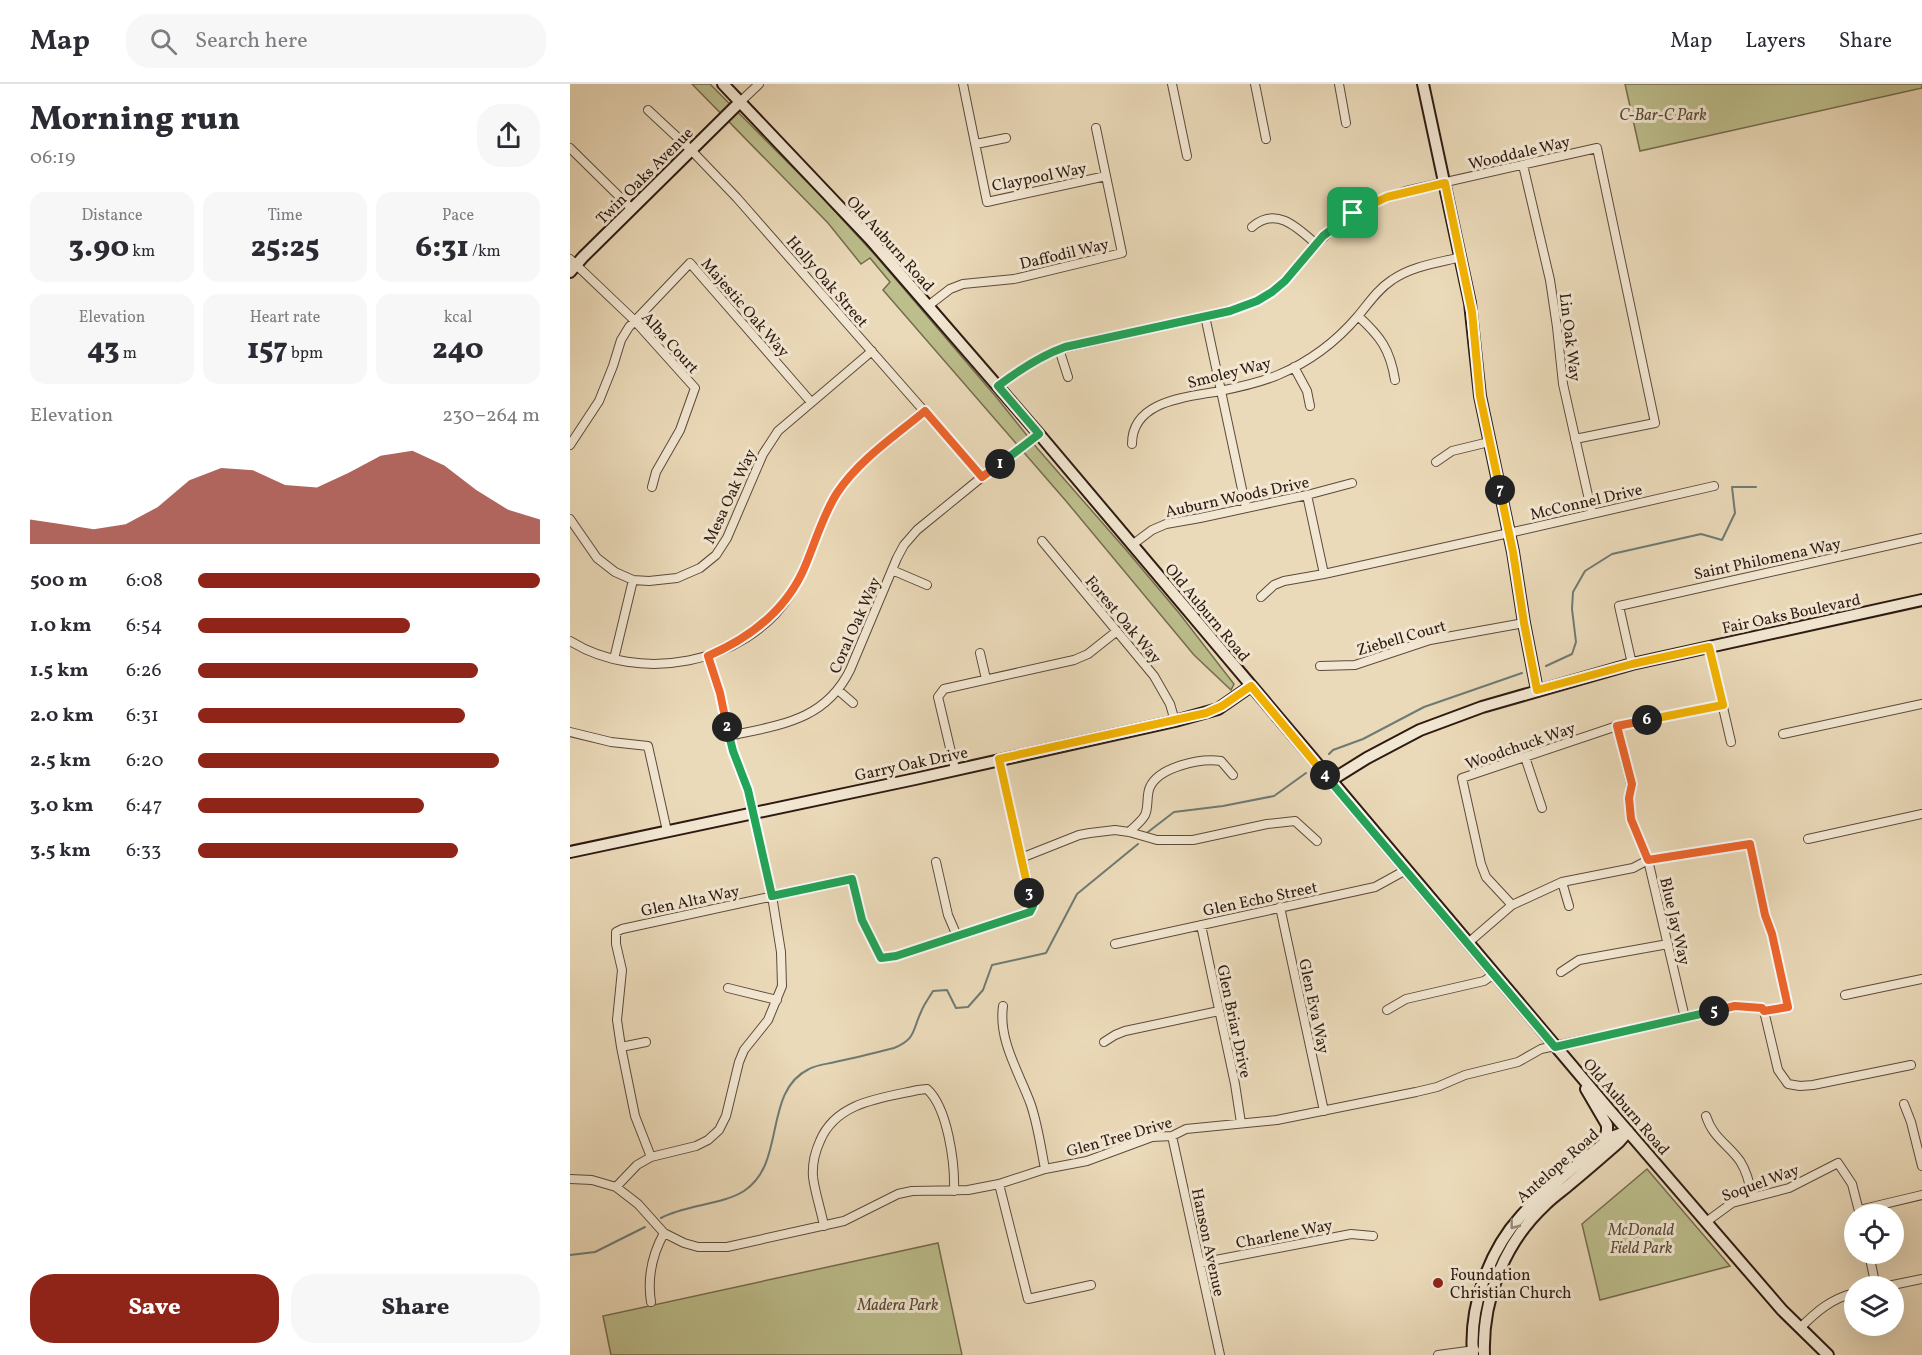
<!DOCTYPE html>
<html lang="en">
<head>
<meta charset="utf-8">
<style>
	:root { --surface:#fff; --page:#f7f7f7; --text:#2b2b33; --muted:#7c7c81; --line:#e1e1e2; --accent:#8f2418 }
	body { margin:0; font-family:Vollkorn,serif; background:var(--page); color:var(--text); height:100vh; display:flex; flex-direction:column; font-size:22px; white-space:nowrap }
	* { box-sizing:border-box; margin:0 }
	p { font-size:20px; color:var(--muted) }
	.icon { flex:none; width:33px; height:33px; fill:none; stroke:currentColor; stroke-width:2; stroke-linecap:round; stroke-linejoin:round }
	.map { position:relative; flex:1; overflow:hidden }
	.side { display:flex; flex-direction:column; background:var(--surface); width:570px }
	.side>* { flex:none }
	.tools { position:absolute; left:1274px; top:1120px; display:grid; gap:12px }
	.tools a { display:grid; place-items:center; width:60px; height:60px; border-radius:50%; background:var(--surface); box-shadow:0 6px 24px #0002; font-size:30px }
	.pin { position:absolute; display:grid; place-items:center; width:51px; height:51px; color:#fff; margin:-26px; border-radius:12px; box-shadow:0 3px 9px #0006 }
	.km { position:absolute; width:30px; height:30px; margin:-15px; border-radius:50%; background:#222; color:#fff; font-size:16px; line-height:30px; text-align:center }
	.round { display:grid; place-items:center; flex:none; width:63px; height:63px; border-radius:24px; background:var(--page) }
	.headline { display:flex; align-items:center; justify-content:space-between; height:102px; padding:0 30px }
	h1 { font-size:33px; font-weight:800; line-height:45px }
	.metrics { display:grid; grid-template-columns:repeat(3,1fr); gap:9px; height:102px; padding:6px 30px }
	.metrics div { display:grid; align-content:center; border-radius:15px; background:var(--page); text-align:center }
	.metrics b { font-size:30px; font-weight:800 }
	.metrics small { font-size:16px; font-weight:400 }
	.metrics p { font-size:16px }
	.chart { height:168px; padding:12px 30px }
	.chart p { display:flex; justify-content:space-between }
	.chart svg { width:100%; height:108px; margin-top:6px; fill:var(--accent); opacity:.7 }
	.action { display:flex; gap:12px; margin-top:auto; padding:12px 30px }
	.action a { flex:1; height:69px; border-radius:24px; background:var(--accent); color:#fff; font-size:24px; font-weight:800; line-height:69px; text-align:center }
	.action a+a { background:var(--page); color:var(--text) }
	ul { padding:0 30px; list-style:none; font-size:20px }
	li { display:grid; grid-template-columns:96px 72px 1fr; align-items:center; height:45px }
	li i { height:15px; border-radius:8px; background:var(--accent) }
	header { display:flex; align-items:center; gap:36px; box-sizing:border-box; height:84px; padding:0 30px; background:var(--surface); border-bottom:2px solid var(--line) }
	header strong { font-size:28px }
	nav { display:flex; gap:33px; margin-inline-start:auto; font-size:21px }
	.search { width:420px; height:54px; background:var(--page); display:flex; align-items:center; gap:15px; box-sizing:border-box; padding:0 21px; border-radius:24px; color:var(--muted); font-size:22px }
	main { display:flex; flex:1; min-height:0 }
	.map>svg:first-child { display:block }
</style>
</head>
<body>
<header>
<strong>Map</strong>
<div class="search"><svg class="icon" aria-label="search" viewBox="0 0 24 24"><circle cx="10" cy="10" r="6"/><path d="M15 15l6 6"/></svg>Search here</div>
<nav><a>Map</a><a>Layers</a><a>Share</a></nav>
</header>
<main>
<section class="side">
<div class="headline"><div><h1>Morning run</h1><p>06:19</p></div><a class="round"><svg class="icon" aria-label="share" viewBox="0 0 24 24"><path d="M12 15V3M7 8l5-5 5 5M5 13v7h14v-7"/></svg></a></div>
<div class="metrics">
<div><p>Distance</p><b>3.90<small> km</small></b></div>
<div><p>Time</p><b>25:25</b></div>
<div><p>Pace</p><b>6:31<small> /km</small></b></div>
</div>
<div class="metrics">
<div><p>Elevation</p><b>43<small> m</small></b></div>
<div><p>Heart rate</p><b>157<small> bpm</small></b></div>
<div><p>kcal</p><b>240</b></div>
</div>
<div class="chart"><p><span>Elevation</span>230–264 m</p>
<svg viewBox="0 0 160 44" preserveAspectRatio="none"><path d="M0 44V34L10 36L20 38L30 36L40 29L50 18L60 13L70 14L80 20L90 21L100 15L110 8L120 6L130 12L140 22L150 30L160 34V44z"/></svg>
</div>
<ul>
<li><b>500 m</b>6:08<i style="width:100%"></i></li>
<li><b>1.0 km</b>6:54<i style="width:62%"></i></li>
<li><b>1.5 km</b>6:26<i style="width:82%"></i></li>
<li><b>2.0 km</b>6:31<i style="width:78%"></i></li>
<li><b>2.5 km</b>6:20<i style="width:88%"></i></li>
<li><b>3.0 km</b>6:47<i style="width:66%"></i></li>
<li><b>3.5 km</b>6:33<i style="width:76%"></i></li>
</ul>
<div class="action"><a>Save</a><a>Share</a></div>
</section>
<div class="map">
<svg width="1352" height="1271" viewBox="0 0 1352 1271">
	<rect width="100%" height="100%" fill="#ebdab9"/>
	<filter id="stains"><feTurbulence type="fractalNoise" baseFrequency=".00333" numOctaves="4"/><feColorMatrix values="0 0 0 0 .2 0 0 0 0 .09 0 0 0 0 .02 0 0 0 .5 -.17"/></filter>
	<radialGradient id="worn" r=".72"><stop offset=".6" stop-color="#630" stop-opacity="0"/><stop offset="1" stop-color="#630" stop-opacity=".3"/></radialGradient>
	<path fill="#bcbe8c" stroke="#756c4f" stroke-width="1.5" d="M 122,0 L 140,0 L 249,110 L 306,172 L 427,314 L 467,364 L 557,467 L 609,529 L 664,600 L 661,606 L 624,571 L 496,417 L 313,206 L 320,198 L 300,174 L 291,180 L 258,139 Z
		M 1055,0 L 1352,0 L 1352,4 L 1070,67 Z
		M 1077,1085 L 1160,1182 L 1030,1216 L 1012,1140 Z
		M 368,1159 L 392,1271 L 41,1271 L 33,1232 Z"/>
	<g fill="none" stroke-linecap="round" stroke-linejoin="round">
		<path stroke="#6e7a74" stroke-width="2" d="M 976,582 L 1002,570 L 1006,558 L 1002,525 L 1003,508 L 1015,487 L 1042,470 L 1131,450 L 1152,456 L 1165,429 L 1162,403 L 1186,403
			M 759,670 L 763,666 L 793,655 L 854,623 L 952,589
			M 578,748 L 604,728 L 653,722 L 704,712 L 736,689
			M 91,1134 C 115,1121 152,1121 174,1107 C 217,1079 192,1008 239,985 C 246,981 257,980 265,978 C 285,974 304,969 324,964 C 346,955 342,947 351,928 C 354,920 359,914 363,907 L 377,906 L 386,924 L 398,923 L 413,906 L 422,881 L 476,869 L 507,810 L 568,760
			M 0,1171 L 25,1168 L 75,1143"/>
		<defs>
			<path id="street" d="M 393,0 L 417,118 L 536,92
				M 602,0 L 617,72
				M 685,0 L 696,55
				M 769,0 L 776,39
				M 170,18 L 189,0
				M 78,26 L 121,66 L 167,114 L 412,393
				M 406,60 L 436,54
				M 0,64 L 62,125
				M 953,81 L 980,196 L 987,243 L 993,300 L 1022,429
				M 682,143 C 706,122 727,143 746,160
				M 0,175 L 64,236 L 125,304 L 110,346 L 86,388 L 82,403
				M 358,222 L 380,205 L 393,200 L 444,195 L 552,169 L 526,44
				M 635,232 L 676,424
				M 788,232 C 810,252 820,265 825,296
				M 489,265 L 498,293
				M 724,283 L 737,307 L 740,322
				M 428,302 L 458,281 L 489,265 L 660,227 L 687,217 L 702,208 L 715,197 L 746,160 L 775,134 L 800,120 L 836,107 L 1027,64 L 1085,339 L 1005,355
				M 562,360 C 562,316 618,313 650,307 C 670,303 689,299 708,291 C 739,278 766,258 788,232 C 799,219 807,206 822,196 C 842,182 867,179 891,173
				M 0,361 L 29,317 L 43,282 L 51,256 L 59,243 L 120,179 L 241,318
				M 866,378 L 882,367 L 919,358
				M 737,411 L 754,490
				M 0,435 L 27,474 L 45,488 L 63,496 L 79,497 L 107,494 L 130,484 L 146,471 L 157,454 L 193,370 L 208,347 L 302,267
				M 472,457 L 584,592 L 600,620 L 605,637
				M 562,461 L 582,446 L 596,440 L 630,434 L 737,411 L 782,399
				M 322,486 L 357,501
				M 691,513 L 704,501 L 714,497 L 754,490 L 939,449 L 1144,402
				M 0,557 C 69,600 175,581 220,511 C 240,479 246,440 268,408 C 289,377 326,352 355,327
				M 1139,563 L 1161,658
				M 410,569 L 416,595
				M 44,575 L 63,496
				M 1062,580 L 1049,522 L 1352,454
				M 750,582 L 785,581 L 860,556 L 954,539
				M 268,606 L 283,619
				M 1047,642 L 1061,700 L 1059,714 L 1061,735 L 1078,776 L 1115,934
				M 0,648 L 41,658 L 78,662 L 97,747
				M 1213,650 L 1352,620
				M 159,652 C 209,641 255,637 280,586 L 327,474 L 334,461 L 347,446 L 412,393 L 469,350
				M 955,673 L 972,724
				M 385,685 L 368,613 L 374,605 L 504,576 L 518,570 L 547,547
				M 559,748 C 564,743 572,737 575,731 C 579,723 576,711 580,703 C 589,683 630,674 651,677 L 663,691
				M 1238,755 L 1352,730
				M 451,774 L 509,751 L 520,749 L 545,746 L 559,748 L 587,756 L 623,756 L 697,740 L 725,737 L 747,757
				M 366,778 L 378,831 L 387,852
				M 992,798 L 999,822
				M 942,821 L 916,793 L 911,780 L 892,694 L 1047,642 L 1153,621
				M 710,823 L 754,1027
				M 631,841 L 665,1000 L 671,1039
				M 898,859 L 942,821 L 992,798 L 1063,784 L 1078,776 L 1180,760 L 1195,831 L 1202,850 L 1218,923 L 1194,927
				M 545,860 L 805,803 L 836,786
				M 991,888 L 1009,876 L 1098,860
				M 158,904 L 207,916
				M 1275,911 L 1352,895
				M 433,922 C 428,957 450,990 461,1021 C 468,1042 471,1064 475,1085
				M 817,926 L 836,915 L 914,897 L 924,890
				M 1194,927 L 1208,986 L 1218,1000 L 1230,1002 L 1243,1001 L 1341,981
				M 534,958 L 545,951 L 555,947 L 649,927
				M 51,963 L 76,958
				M 1334,1020 L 1341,1038 L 1352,1082
				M 1136,1032 C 1143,1054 1158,1060 1170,1077 C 1177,1088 1180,1100 1182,1113
				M 602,1052 L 650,1271
				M 81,1073 L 65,1032 L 51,963 L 47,936 L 52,886 L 46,860 L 46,848 L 52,845 L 282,795 L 292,836 L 311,874 L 326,872 L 460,828 L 463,822 L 429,675
				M 0,1095 L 22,1096 L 46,1103 L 68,1120 L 94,1149 L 114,1159 L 128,1163 L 157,1163 L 274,1137 L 328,1110 L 342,1107 L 398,1106 L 429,1100 L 475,1085 L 517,1077 L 582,1053 L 602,1052 L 616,1045 L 707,1036 L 846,1008 L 867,1003 L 895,991 L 948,978 L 971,965 L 1115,934 L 1155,924 L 1165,922 L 1193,924 L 1194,927
				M 429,1100 L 458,1215 L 521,1201
				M 46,1103 L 67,1081 L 81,1073 L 126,1062 L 138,1056 L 149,1046 L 156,1032 L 169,978 L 174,966 L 198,936 L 212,902 L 211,868 L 202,812 L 178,706 L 163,667 L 150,609 L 138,572
				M 1289,1126 L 1352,1111
				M 1136,1138 L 1162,1119 L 1219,1104 L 1268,1079 L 1282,1100 L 1290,1131
				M 254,1142 C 251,1126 245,1109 243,1093 C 242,1080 245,1068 250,1057 C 266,1018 311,1014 348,1006 L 357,1005 C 378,1024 385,1080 384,1107
				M 1299,1170 L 1306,1203
				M 630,1179 L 781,1150 L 803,1152
				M 1313,1203 L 1352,1195
				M 81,1218 C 77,1193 82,1171 94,1149
				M 1230,1244 C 1247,1227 1261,1215 1284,1209
				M 868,1271 L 905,1266"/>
			<path id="secondary" d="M 153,0 L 300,155 L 469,350 L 1036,1022 L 1212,1226 L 1258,1271
				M 853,0 L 900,219 L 910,312 L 943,468 L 954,539 L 967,606
				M 0,188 L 13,173 L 170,18
				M 760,697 L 797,674 L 850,646 L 912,623 L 1062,580 L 1352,516
				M 0,768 L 345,695 L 605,637 L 648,625 L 681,602
				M 1016,1005 L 1037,1041 L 1037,1047 L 1034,1059
				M 903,1271 C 899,1223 919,1167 951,1132 C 976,1105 1006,1082 1034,1059 L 1044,1052 L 1058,1047
				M 914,1271 C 912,1216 934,1159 975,1121 C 983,1113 992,1107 1000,1100 C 1017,1086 1033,1072 1049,1058 L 1056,1050"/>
		</defs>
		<use href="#street" stroke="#5d4a3c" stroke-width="10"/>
		<use href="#secondary" stroke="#2e1a12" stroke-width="14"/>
		<use href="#street" stroke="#f2e7d2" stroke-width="8"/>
		<use href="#secondary" stroke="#f2e7d2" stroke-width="10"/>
	</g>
	<defs><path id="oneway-chevron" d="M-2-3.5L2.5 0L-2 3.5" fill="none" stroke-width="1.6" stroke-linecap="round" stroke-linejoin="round" transform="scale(1.5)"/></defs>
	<use stroke="#9a8b7c" href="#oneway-chevron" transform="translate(944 1141) rotate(127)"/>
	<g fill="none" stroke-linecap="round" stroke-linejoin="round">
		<defs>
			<path id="split-1" d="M 430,380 L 469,350 L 428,302 C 449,286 470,272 495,263 L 660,227 L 687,217 L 702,208 L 715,197 L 753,152 L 783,129"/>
			<path id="split-2" d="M 157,643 L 150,609 L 138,572 C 182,553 218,525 236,480 C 246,456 253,431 267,409 C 289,376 325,352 355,327 L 412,393 L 430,380"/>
			<path id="split-3" d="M 157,643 L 163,667 L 178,706 L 202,812 L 282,795 L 292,836 L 311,874 L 326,872 L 460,828 L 463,822 L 459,809"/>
			<path id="split-4" d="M 459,809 L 429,675 L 636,629 L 652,622 L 681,602 L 755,691"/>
			<path id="split-5" d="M 755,691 L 985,963 L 1144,927"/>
			<path id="split-6" d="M 1077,636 L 1047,642 L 1062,700 L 1059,714 L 1061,735 L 1078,776 L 1180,760 L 1195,831 L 1202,850 L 1218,923 L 1194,927 L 1192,924 L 1165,922 L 1144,927"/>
			<path id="split-7" d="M 930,406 L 943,468 L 954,539 L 967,606 L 1062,580 L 1139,563 L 1153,621 L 1077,636"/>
			<path id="split-8" d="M 783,129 L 817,113 L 875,99 L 902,228 L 910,312 L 930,406"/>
		</defs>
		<use href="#split-1" stroke="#fff" stroke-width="12"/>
		<use href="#split-2" stroke="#fff" stroke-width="12"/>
		<use href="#split-3" stroke="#fff" stroke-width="12"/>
		<use href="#split-4" stroke="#fff" stroke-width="12"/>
		<use href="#split-5" stroke="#fff" stroke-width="12"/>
		<use href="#split-6" stroke="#fff" stroke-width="12"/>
		<use href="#split-7" stroke="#fff" stroke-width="12"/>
		<use href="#split-8" stroke="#fff" stroke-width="12"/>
		<use href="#split-1" stroke="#22a559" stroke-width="8"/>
		<use href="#split-2" stroke="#f0652b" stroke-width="8"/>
		<use href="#split-3" stroke="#22a559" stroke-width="8"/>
		<use href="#split-4" stroke="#f5b400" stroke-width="8"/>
		<use href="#split-5" stroke="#22a559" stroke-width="8"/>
		<use href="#split-6" stroke="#f0652b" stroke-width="8"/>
		<use href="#split-7" stroke="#f5b400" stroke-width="8"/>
		<use href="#split-8" stroke="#f5b400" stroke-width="8"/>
	</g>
	<circle fill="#8f2418" stroke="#f2e7d2" stroke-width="2" cx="868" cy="1199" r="6"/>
	<g text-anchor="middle" stroke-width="6" stroke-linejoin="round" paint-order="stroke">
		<g font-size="16" font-style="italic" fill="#594b37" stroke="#f2e7d2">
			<text x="1093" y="36">C-Bar-C Park</text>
			<text x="1071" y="1151">McDonald<tspan x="1071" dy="18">Field Park</tspan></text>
			<text x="328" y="1226">Madera Park</text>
		</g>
		<g font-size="16" fill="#2e1a12" stroke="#f2e7d2">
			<text transform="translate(949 68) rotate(-13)" y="6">Wooddale Way</text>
			<text transform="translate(74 91) rotate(-45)" y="6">Twin Oaks Avenue</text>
			<text transform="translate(469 92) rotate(-11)" y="6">Claypool Way</text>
			<text transform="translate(321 159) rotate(48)" y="6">Old Auburn Road</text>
			<text transform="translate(494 169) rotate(-13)" y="6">Daffodil Way</text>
			<text transform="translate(258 197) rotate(49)" y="6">Holly Oak Street</text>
			<text transform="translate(176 223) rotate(49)" y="6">Majestic Oak Way</text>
			<text transform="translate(1001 253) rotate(83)" y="6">Lin Oak Way</text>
			<text transform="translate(101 258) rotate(48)" y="6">Alba Court</text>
			<text transform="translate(659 288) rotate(-14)" y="6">Smoley Way</text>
			<text transform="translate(159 412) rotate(-65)" y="6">Mesa Oak Way</text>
			<text transform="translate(667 412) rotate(-12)" y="6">Auburn Woods Drive</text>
			<text transform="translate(1016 417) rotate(-13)" y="6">McConnel Drive</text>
			<text transform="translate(1197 474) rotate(-12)" y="6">Saint Philomena Way</text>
			<text transform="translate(638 528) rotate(50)" y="6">Old Auburn Road</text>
			<text transform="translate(1221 529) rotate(-12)" y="6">Fair Oaks Boulevard</text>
			<text transform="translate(554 535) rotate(50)" y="6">Forest Oak Way</text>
			<text transform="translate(284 541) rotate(-66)" y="6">Coral Oak Way</text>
			<text transform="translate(831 553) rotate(-16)" y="6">Ziebell Court</text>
			<text transform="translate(950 661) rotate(-19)" y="6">Woodchuck Way</text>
			<text transform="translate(341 679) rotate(-12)" y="6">Garry Oak Drive</text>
			<text transform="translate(690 814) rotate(-12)" y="6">Glen Echo Street</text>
			<text transform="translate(120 816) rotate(-12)" y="6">Glen Alta Way</text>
			<text transform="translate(1106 837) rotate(77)" y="6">Blue Jay Way</text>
			<text transform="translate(745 922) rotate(78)" y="6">Glen Eva Way</text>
			<text transform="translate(665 937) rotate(78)" y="6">Glen Briar Drive</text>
			<text transform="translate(1057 1022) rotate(49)" y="6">Old Auburn Road</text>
			<text transform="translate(549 1052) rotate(-16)" y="6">Glen Tree Drive</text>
			<text transform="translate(987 1081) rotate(-41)" y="6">Antelope Road</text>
			<text transform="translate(1190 1098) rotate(-20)" y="6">Soquel Way</text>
			<text transform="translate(714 1149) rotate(-11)" y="6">Charlene Way</text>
			<text transform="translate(639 1158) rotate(78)" y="6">Hanson Avenue</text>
		</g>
		<g font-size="16" fill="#2e1a12" stroke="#f2e7d2" text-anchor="start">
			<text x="880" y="1196">Foundation<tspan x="880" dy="18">Christian Church</tspan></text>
		</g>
	</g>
	<rect width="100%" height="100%" filter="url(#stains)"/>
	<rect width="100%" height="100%" fill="url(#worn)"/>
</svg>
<div class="tools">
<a><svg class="icon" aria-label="locate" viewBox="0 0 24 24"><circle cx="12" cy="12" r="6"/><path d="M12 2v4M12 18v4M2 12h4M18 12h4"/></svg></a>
<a><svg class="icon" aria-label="layers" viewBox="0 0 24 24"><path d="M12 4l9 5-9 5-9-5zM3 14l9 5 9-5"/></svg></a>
</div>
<div class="pin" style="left:783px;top:129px;background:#1e9e55"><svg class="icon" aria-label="arrive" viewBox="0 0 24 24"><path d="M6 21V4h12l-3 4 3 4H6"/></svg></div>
<b class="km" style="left:430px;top:380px">1</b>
<b class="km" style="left:157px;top:643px">2</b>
<b class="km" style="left:459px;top:809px">3</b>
<b class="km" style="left:755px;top:691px">4</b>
<b class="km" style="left:1144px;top:927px">5</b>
<b class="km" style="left:1077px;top:636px">6</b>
<b class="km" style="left:930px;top:406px">7</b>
</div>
</main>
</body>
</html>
